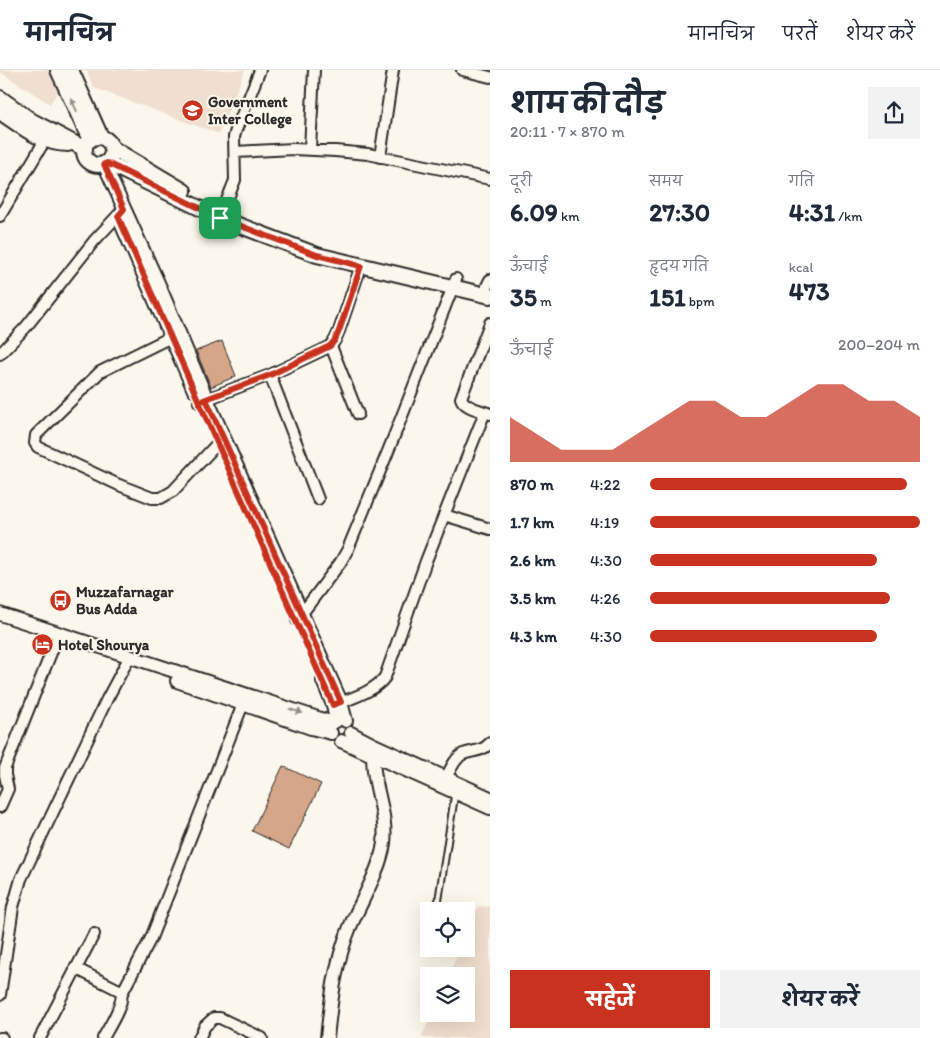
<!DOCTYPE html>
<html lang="hi">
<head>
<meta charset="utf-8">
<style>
	:root { --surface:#fff; --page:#f2f2f3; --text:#1f2937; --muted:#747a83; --line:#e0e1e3; --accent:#c8321e }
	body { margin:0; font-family:Itim,"Playpen Sans Deva",sans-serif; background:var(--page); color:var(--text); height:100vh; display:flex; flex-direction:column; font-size:19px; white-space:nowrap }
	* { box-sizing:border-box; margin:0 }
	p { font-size:16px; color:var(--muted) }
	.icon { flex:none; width:28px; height:28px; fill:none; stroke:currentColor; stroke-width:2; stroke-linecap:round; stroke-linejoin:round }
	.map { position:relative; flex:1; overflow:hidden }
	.side { display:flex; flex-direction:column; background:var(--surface); width:450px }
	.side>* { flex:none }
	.buttons { position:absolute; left:420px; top:832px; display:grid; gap:10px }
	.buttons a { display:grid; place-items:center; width:55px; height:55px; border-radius:0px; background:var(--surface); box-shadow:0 5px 20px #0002; font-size:25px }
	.pin { position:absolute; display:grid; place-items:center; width:42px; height:42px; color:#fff; margin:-21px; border-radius:10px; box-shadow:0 2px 8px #0006 }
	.round { display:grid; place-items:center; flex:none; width:52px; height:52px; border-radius:0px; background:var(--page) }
	.summary { display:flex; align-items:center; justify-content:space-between; height:85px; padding:0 20px }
	h1 { font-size:28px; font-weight:700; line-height:38px }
	.figures { display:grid; grid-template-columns:repeat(3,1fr); gap:8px; height:85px; padding:5px 20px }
	.figures div { display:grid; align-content:center }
	.figures b { font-size:25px; font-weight:700 }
	.figures small { font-size:14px; font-weight:400 }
	.figures p { font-size:14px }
	.chart { height:140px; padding:10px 20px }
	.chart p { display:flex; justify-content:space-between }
	.chart svg { width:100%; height:90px; margin-top:5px; fill:var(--accent); opacity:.7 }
	.action { display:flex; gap:10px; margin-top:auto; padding:10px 20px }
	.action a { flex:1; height:58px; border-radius:0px; background:var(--accent); color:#fff; font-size:20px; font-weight:700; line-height:58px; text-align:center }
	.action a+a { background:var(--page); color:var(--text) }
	ul { padding:0 20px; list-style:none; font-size:16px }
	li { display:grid; grid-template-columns:80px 60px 1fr; align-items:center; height:38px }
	li i { height:12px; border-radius:6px; background:var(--accent) }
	header { display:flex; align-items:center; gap:30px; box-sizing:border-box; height:70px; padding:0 25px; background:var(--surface); border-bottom:1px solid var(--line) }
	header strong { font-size:24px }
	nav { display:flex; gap:28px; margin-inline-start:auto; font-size:18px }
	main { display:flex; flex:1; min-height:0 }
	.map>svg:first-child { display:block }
</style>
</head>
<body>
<header>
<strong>मानचित्र</strong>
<nav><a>मानचित्र</a><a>परतें</a><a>शेयर करें</a></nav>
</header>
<main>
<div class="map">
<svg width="490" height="968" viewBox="0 0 490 968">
	<rect width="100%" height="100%" fill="#fbf7ec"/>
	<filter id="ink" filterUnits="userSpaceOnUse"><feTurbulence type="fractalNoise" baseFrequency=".02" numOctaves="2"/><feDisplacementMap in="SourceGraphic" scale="10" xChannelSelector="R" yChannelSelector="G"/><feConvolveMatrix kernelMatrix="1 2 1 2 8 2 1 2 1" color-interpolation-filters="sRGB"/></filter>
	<g filter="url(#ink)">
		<path fill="#f0dfce" d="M 0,0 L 49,0 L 58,21 L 50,34 L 0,2 Z
			M 86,0 L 245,0 L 219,64 L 94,18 Z
			M 478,836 L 490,837 L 490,968 L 421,968 L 432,944 L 466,944 L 466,906 L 448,906 L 460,879 L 466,879 L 466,864 Z"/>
		<path fill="#d6a688" stroke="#2b2b2b" d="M 222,271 L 236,306 L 211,317 L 196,281 Z
			M 283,696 L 321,714 L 289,779 L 252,761 Z"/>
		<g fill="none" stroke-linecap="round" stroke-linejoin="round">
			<defs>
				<path id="service" d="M 438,834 L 455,723"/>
				<path id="minor" d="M 462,0 L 490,7
					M 310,79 L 314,0
					M 235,82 L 294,79 L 335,81 L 368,84 L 490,109
					M 380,87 L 393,0
					M 0,146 L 45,70
					M 220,148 L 235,110 L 234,67 L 236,60 L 260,0
					M 487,216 L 490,210
					M 490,253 L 461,328 C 464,338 481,340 490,344
					M 171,267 L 100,302 L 36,365 L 35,373 L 38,377 L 119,415 L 152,428 L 161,428 L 173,421 L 217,374
					M 331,276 L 358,344
					M 0,284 L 26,257 L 94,171 L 124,139
					M 270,305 L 318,429
					M 199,332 L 270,305 L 331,276 L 335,270 L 339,261 L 361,196
					M 444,445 L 490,459
					M 297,550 L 340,493 L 348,479 L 389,379 L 456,209
					M 335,635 C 351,628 374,622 385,607 L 426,491 L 485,342
					M 446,708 C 450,700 455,688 463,684 C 474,680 482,682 490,673
					M 0,737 L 8,719 L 5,705 L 5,698 L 59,563
					M 75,898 L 121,921 C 125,933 109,957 103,968
					M 122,923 L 151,868 L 243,634
					M 0,925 L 13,837 L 21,809 L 107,629 L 130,586
					M 0,968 L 2,968
					M 40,968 L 94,864
					M 199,968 L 205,956 L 214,948 L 220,948 L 262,968"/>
				<path id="tertiary" d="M 104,94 L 159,215 L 207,329 L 341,632 L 346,651
					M 121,153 L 194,320
					M 0,544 L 333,653
					M 177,611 L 311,658 L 331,663
					M 323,611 L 333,635 L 336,651
					M 351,663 L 374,675 L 490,728
					M 341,671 L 490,738
					M 327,968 C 331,930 335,893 350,857 C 361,831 380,801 384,773 C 388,739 369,711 374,675"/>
				<path id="secondary" d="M 58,0 L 90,70
					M 71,0 L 101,67
					M 0,28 L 32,51 L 85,79
					M 0,42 C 21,56 41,74 68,74
					M84 81a14 14 0 1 1 28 0a14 14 0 1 1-28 0Z
					M 112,78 L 184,121
					M 107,93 L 220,148 L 317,185 L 490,226"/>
			</defs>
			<use href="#service" stroke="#2b2b2b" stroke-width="9"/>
			<use href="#minor" stroke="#2b2b2b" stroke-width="14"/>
			<use href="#tertiary" stroke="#2b2b2b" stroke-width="16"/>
			<use href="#secondary" stroke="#2b2b2b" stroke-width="18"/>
			<use href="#service" stroke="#fbf7ec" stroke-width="5"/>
			<use href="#minor" stroke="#fbf7ec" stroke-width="10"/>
			<use href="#tertiary" stroke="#fbf7ec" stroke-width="12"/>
			<use href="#secondary" stroke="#fbf7ec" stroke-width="14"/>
		</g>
		<defs><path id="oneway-solid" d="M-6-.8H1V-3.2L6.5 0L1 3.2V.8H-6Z" transform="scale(1.25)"/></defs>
		<g fill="#93918c">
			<use href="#oneway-solid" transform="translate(74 35) rotate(-115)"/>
			<use href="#oneway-solid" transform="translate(296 641) rotate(18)"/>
		</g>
	</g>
	<g fill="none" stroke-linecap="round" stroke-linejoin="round" filter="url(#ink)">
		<defs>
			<path id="route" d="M 220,148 L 107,93 L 104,94 L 124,139 L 118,146 L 199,332 L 206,329 L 341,632 L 333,635 L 199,332 L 206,329 L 270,305 L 330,276 L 335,270 L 339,261 L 361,196 L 317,185 L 220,148"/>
		</defs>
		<use href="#route" stroke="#fff" stroke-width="10"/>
		<use href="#route" stroke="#c8321e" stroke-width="6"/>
	</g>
	<defs>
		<symbol id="university-disc" viewBox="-11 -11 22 22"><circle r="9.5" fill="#c8321e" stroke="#fbf7ec"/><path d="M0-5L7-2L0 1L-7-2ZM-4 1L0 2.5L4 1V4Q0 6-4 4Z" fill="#fff"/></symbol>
		<symbol id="bus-disc" viewBox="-11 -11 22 22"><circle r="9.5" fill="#c8321e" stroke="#fbf7ec"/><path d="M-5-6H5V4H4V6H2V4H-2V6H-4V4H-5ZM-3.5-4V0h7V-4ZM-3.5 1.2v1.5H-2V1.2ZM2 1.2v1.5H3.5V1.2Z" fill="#fff"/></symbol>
		<symbol id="hotel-disc" viewBox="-11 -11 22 22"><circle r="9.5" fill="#c8321e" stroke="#fbf7ec"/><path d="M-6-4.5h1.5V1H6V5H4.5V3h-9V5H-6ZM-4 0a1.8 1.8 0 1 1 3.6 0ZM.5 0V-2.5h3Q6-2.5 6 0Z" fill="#fff"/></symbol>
	</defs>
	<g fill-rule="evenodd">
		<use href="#university-disc" x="180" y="28" width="25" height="25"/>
		<use href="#bus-disc" x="48" y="518" width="25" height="25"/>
		<use href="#hotel-disc" x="30" y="562" width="25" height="25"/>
	</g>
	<g text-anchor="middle" stroke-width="4" stroke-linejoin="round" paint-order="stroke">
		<g font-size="15" font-weight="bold" fill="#2b2b2b" stroke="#fbf7ec" text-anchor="start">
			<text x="208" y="37">Government<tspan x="208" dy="17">Inter College</tspan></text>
			<text x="76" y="527">Muzzafarnagar<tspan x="76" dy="17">Bus Adda</tspan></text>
			<text x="58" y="580">Hotel Shourya</text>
		</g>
	</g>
</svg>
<div class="buttons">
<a><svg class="icon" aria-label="locate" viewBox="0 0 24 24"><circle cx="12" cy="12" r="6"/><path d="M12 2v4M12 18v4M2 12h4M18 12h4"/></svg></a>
<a><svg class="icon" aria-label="layers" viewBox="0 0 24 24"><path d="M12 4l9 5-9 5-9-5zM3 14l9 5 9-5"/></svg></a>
</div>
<div class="pin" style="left:220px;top:148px;background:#1e9e55"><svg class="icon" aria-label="arrive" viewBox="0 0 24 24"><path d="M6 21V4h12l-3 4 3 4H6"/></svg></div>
</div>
<section class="side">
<div class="summary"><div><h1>शाम की दौड़</h1><p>20:11 · 7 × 870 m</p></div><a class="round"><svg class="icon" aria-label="share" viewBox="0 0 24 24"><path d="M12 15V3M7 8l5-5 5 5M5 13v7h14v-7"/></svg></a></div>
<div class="figures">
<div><p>दूरी</p><b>6.09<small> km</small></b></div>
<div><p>समय</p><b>27:30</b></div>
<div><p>गति</p><b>4:31<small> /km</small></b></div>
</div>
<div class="figures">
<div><p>ऊँचाई</p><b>35<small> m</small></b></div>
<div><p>हृदय गति</p><b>151<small> bpm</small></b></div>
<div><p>kcal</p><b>473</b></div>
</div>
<div class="chart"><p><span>ऊँचाई</span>200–204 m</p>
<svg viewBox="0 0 160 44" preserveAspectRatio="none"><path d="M0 44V22L10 30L20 38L30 38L40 38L50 30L60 22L70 14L80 14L90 22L100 22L110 14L120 6L130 6L140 14L150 14L160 22V44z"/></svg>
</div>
<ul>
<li><b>870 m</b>4:22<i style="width:95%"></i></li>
<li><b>1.7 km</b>4:19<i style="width:100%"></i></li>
<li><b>2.6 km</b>4:30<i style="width:84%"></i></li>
<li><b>3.5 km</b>4:26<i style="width:89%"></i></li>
<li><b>4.3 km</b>4:30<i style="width:84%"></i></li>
</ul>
<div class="action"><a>सहेजें</a><a>शेयर करें</a></div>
</section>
</main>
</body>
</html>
